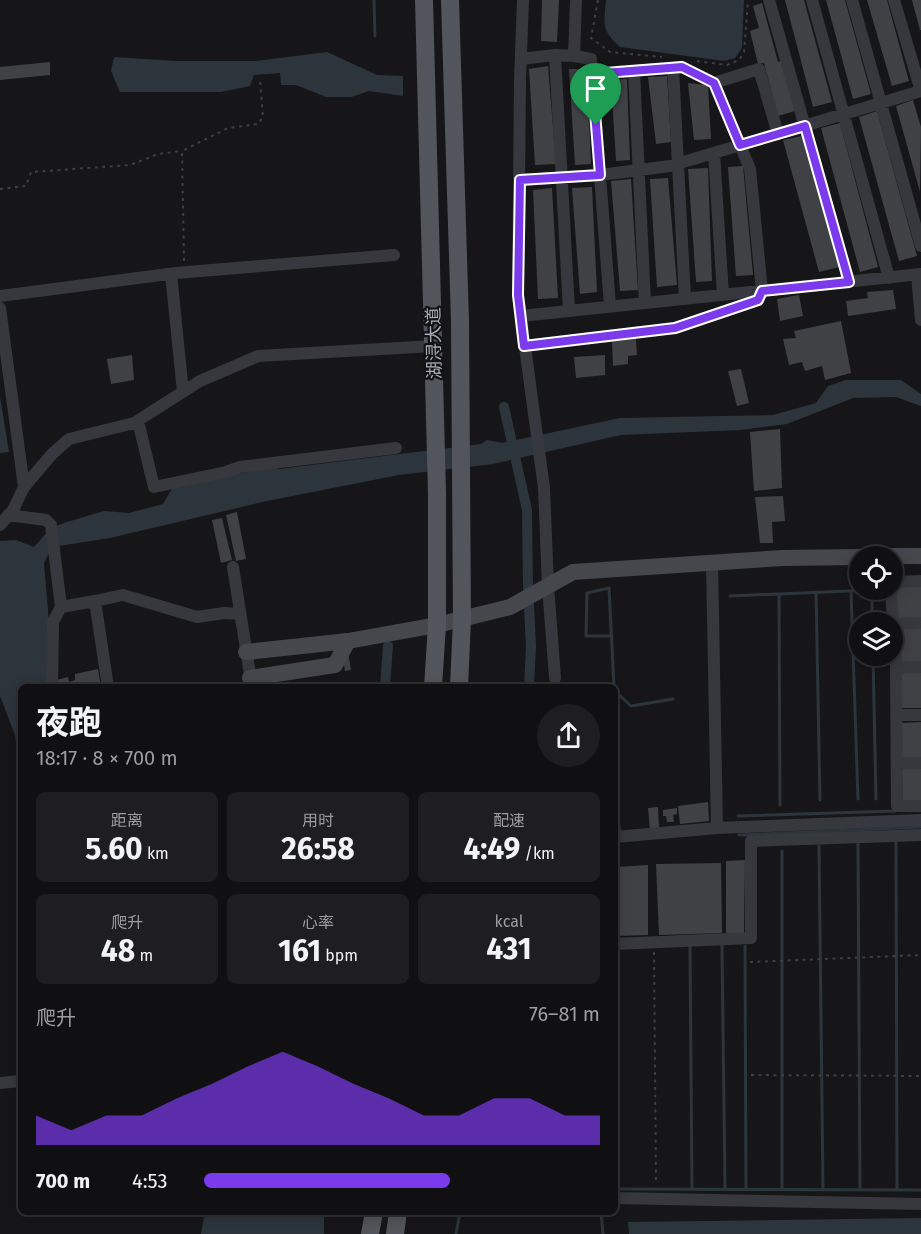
<!DOCTYPE html>
<html lang="zh">
<head>
<meta charset="utf-8">
<style>
	:root { --surface:#101012; --page:#1e1e20; --text:#f1f3f6; --muted:#9c9d9f; --line:#303032; --accent:#7c3aed }
	body { margin:0; font-family:"Fira Sans","Noto Sans SC",sans-serif; background:var(--page); color:var(--text); height:100vh; display:flex; flex-direction:column; font-size:22px; white-space:nowrap }
	* { box-sizing:border-box; margin:0 }
	p { font-size:20px; color:var(--muted) }
	.icon { flex:none; width:33px; height:33px; fill:none; stroke:currentColor; stroke-width:2; stroke-linecap:round; stroke-linejoin:round }
	.map { position:relative; flex:1; overflow:hidden }
	.sheet { position:absolute; left:18px; top:684px; width:600px; height:531px; display:flex; flex-direction:column; background:var(--surface); border-radius:9px; box-shadow:0 3px 15px #0003,0 0 0 2px var(--line) }
	.sheet>* { flex:none }
	.tools { position:absolute; left:849px; top:546px; display:grid; gap:12px }
	.tools a { display:grid; place-items:center; width:54px; height:54px; border-radius:50%; background:var(--surface); box-shadow:0 3px 15px #0003,0 0 0 2px var(--line); font-size:30px }
	.pin { position:absolute; display:grid; place-items:center; width:51px; height:51px; color:#fff; margin:-62px -26px; border-radius:50% 50% 50% 0; rotate:-45deg; box-shadow:0 0 6px #0007 }
	.pin .icon { rotate:45deg }
	.round { display:grid; place-items:center; flex:none; width:63px; height:63px; border-radius:32px; background:var(--page) }
	.overview { display:flex; align-items:center; justify-content:space-between; height:102px; padding:0 18px }
	h1 { font-size:33px; font-weight:700; line-height:45px }
	.stats { display:grid; grid-template-columns:repeat(3,1fr); gap:9px; height:102px; padding:6px 18px }
	.stats div { display:grid; align-content:center; border-radius:9px; background:var(--page); text-align:center }
	.stats b { font-size:30px; font-weight:700 }
	.stats small { font-size:16px; font-weight:400 }
	.stats p { font-size:16px }
	.chart { height:168px; padding:12px 18px }
	.chart p { display:flex; justify-content:space-between }
	.chart svg { width:100%; height:108px; margin-top:6px; fill:var(--accent); opacity:.7 }
	ul { padding:0 18px; list-style:none; font-size:20px }
	li { display:grid; grid-template-columns:96px 72px 1fr; align-items:center; height:45px }
	li i { height:15px; border-radius:8px; background:var(--accent) }
	.map>svg:first-child { display:block }
</style>
</head>
<body>
<div class="map">
<svg width="921" height="1234" viewBox="0 0 921 1234">
	<rect width="100%" height="100%" fill="#161618"/>
	<path fill="#2c353c" d="M 606,0 L 744,0 L 742,48 L 735,58 L 724,61 L 620,47 C 601,30 604,24 606,0 Z
		M 327,52 L 377,75 L 403,76 L 403,96 L 369,91 L 351,97 L 326,97 L 296,85 L 281,85 L 280,73 L 254,75 L 250,86 L 221,92 L 120,92 L 111,71 L 114,57 L 175,61 L 256,61 Z
		M 846,380 L 901,380 L 921,394 L 921,406 L 896,397 L 853,398 L 787,424 L 740,430 L 621,435 L 493,464 L 399,475 L 267,501 L 110,538 L 52,547 L 44,563 L 49,622 L 47,687 L 21,687 L 21,781 L 15,735 L 0,696 L 0,541 L 16,540 L 34,547 L 51,528 L 67,522 L 104,511 L 129,513 L 163,504 L 174,485 L 276,467 L 279,469 L 481,444 L 487,440 L 502,443 L 620,418 L 773,415 L 816,403 L 828,386 Z
		M 0,397 L 9,452 L 0,453 Z
		M 205,1212 L 324,1212 L 324,1234 L 201,1234 Z
		M 921,1218 L 921,1234 L 629,1234 L 628,1222 Z"/>
	<g fill="none" stroke-linecap="round" stroke-linejoin="round">
		<path stroke="#2c353c" stroke-width="3" d="M 374,0 L 375,36
			M 851,591 L 858,799
			M 816,592 L 820,800
			M 779,594 L 780,805
			M 730,596 L 872,590 L 872,622
			M 612,636 L 586,636 L 587,593 L 609,588 L 614,687
			M 873,656 L 876,799
			M 615,691 L 631,706 L 673,699
			M 738,816 L 895,811
			M 739,835 L 921,827
			M 896,843 L 897,1190
			M 858,844 L 860,1190
			M 819,846 L 823,1190
			M 782,851 L 782,1189
			M 722,945 L 725,1189
			M 690,946 L 692,1189
			M 745,946 L 746,1189
			M 615,1189 L 921,1190
			M 601,1212 L 603,1234
			M 456,1234 L 460,1212"/>
		<path stroke="#2c353c" stroke-width="10" d="M 504,407 L 527,510 L 528,587 L 531,646 L 529,687
			M 385,687 L 388,646"/>
	</g>
	<path fill="#404145" d="M 542,0 L 559,0 L 557,42 L 541,41 Z
		M 785,0 L 804,0 L 832,102 L 813,107 Z
		M 826,0 L 845,0 L 871,94 L 853,99 Z
		M 867,0 L 887,0 L 909,81 L 892,86 Z
		M 912,0 L 921,0 L 921,30 L 920,30 Z
		M 762,3 L 778,62 L 782,60 L 795,111 L 778,116 L 764,63 L 758,64 L 750,31 L 759,28 L 753,6 Z
		M 50,62 L 50,75 L 0,80 L 0,67 Z
		M 548,66 L 556,164 L 535,165 L 529,69 Z
		M 569,69 L 587,69 L 591,164 L 575,165 Z
		M 667,76 L 671,142 L 656,144 L 648,77 Z
		M 627,79 L 630,160 L 616,161 L 611,80 Z
		M 688,83 L 708,85 L 711,139 L 694,140 Z
		M 913,100 L 921,127 L 920,192 L 896,106 Z
		M 877,111 L 917,256 L 899,261 L 859,117 Z
		M 840,123 L 878,267 L 860,272 L 821,128 Z
		M 802,136 L 840,267 L 819,272 L 783,140 Z
		M 743,166 L 753,275 L 736,276 L 728,167 Z
		M 708,168 L 712,281 L 696,282 L 688,169 Z
		M 668,178 L 677,285 L 657,287 L 650,179 Z
		M 631,179 L 638,290 L 620,291 L 611,181 Z
		M 592,187 L 597,292 L 580,294 L 572,188 Z
		M 552,188 L 558,298 L 538,299 L 533,190 Z
		M 893,290 L 896,309 L 848,316 L 846,301 L 868,298 L 867,292 Z
		M 799,295 L 803,316 L 780,321 L 777,299 Z
		M 841,321 L 851,373 L 825,380 L 822,366 L 805,371 L 802,362 L 789,365 L 783,339 L 796,338 L 794,331 Z
		M 636,339 L 637,355 L 628,356 L 628,364 L 613,366 L 612,341 Z
		M 132,355 L 134,380 L 111,384 L 107,359 Z
		M 605,355 L 605,375 L 576,378 L 574,357 Z
		M 741,369 L 749,403 L 737,406 L 728,371 Z
		M 780,429 L 782,488 L 754,491 L 750,432 Z
		M 783,496 L 785,521 L 772,522 L 773,543 L 760,543 L 755,497 Z
		M 237,512 L 246,559 L 236,561 L 226,515 Z
		M 222,518 L 232,560 L 221,563 L 212,520 Z
		M 921,584 L 921,620 L 898,621 L 896,586 Z
		M 899,628 L 921,628 L 921,664 L 899,664 Z
		M 348,652 L 351,670 L 345,671 L 342,653 Z
		M 98,669 L 101,687 L 57,687 L 57,680 L 68,677 L 69,682 L 75,680 L 75,674 Z
		M 900,672 L 921,672 L 921,708 L 902,708 Z
		M 921,722 L 921,758 L 902,759 L 901,723 Z
		M 921,767 L 921,802 L 903,802 L 902,768 Z
		M 708,802 L 709,821 L 680,824 L 678,806 Z
		M 658,807 L 659,829 L 650,830 L 648,808 Z
		M 677,808 L 677,814 L 673,815 L 674,822 L 667,822 L 666,816 L 663,816 L 663,810 Z
		M 619,814 L 621,832 L 615,833 L 615,815 Z
		M 745,860 L 744,933 L 726,933 L 726,861 Z
		M 721,863 L 722,933 L 659,935 L 656,864 Z
		M 648,865 L 648,935 L 615,936 L 615,867 Z"/>
	<g fill="none" stroke-linecap="round" stroke-linejoin="round">
		<path stroke="#3d3f44" stroke-width="2" stroke-dasharray="3 4.5" stroke-linecap="butt" d="M 598,0 L 591,38 L 610,52 L 662,57
			M 697,61 L 727,65 L 739,60 L 744,53 L 748,0
			M 0,189 L 26,186 L 31,172 L 130,165 L 158,154 L 182,151
			M 184,261 L 182,151 L 228,128 L 258,124 L 263,117 L 260,79
			M 654,952 L 656,1184
			M 750,962 L 921,955
			M 751,1075 L 921,1076"/>
		<path stroke="#37383d" stroke-width="12" d="M 523,0 L 520,80 L 518,295 L 544,488 L 548,586 L 555,678
			M 576,0 L 574,56 L 591,59 L 610,306
			M 769,0 L 849,282
			M 812,0 L 889,278
			M 852,0 L 921,246
			M 894,0 L 921,91
			M 555,55 L 569,311
			M 521,59 L 555,55 L 574,56
			M 673,68 L 685,299
			M 634,71 L 645,303
			M 714,83 L 759,69 L 778,134
			M 714,153 L 723,295
			M 520,180 L 600,175 L 670,166 L 921,91
			M 171,274 L 183,392
			M 917,275 L 921,320
			M 0,296 L 176,273 L 394,255
			M 0,308 L 24,487
			M 521,316 L 921,274
			M 524,346 L 676,328 L 758,300 L 762,291 L 750,169 L 714,83 L 682,67 L 592,74
			M 138,421 L 154,487 L 226,472 L 240,467 L 396,448
			M 8,515 L 46,520 L 51,525 L 61,607 L 95,601
			M 0,525 L 13,510 L 24,487 L 52,454 L 69,439 L 134,423 L 200,381 L 258,356 L 434,346
			M 712,563 L 717,828
			M 233,567 L 252,687
			M 892,582 L 921,581
			M 891,590 L 896,668 L 897,806 L 921,806
			M 894,624 L 921,623
			M 896,668 L 921,667
			M 52,687 L 53,622 L 61,607
			M 108,687 L 95,601 L 123,595 L 197,617 L 224,613 L 240,614
			M 897,715 L 921,715
			M 897,764 L 921,763
			M 615,837 L 717,828 L 921,820
			M 615,944 L 751,938 L 751,841 L 921,835
			M 0,1083 L 21,1081
			M 615,1198 L 921,1204"/>
		<path stroke="#45474d" stroke-width="16" d="M 878,556 L 921,556
			M 246,652 L 348,641 L 437,625 L 510,607 L 573,572 L 782,558 L 860,557
			M 250,678 L 335,665 L 348,641"/>
		<path stroke="#53555c" stroke-width="18" d="M 424,0 L 437,493 L 437,625 L 433,687
			M 450,0 L 460,321 L 462,619 L 459,687
			M 370,1234 L 374,1212
			M 395,1234 L 398,1212"/>
	</g>
	<g fill="none" stroke-linecap="round" stroke-linejoin="round">
		<defs>
			<path id="route" d="M 682,67 L 714,83 L 740,145 L 805,126 L 849,282 L 762,291 L 758,300 L 675,328 L 524,346 L 518,295 L 520,180 L 600,175 L 592,74 Z"/>
		</defs>
		<use href="#route" stroke="#fff" stroke-width="12"/>
		<use href="#route" stroke="#7c3aed" stroke-width="8"/>
	</g>
	<g text-anchor="middle" stroke-width="4.5" stroke-linejoin="round" paint-order="stroke">
		<g font-size="18" fill="#a8adb8" stroke="#111113">
			<text transform="translate(434 343) rotate(-91)" y="6">湖浔大道</text>
		</g>
	</g>
</svg>
<div class="tools">
<a><svg class="icon" aria-label="locate" viewBox="0 0 24 24"><circle cx="12" cy="12" r="6"/><path d="M12 2v4M12 18v4M2 12h4M18 12h4"/></svg></a>
<a><svg class="icon" aria-label="layers" viewBox="0 0 24 24"><path d="M12 4l9 5-9 5-9-5zM3 14l9 5 9-5"/></svg></a>
</div>
<div class="pin" style="left:596px;top:125px;background:#1e9e55"><svg class="icon" aria-label="arrive" viewBox="0 0 24 24"><path d="M6 21V4h12l-3 4 3 4H6"/></svg></div>
<section class="sheet">
<div class="overview"><div><h1>夜跑</h1><p>18:17 · 8 × 700 m</p></div><a class="round"><svg class="icon" aria-label="share" viewBox="0 0 24 24"><path d="M12 15V3M7 8l5-5 5 5M5 13v7h14v-7"/></svg></a></div>
<div class="stats">
<div><p>距离</p><b>5.60<small> km</small></b></div>
<div><p>用时</p><b>26:58</b></div>
<div><p>配速</p><b>4:49<small> /km</small></b></div>
</div>
<div class="stats">
<div><p>爬升</p><b>48<small> m</small></b></div>
<div><p>心率</p><b>161<small> bpm</small></b></div>
<div><p>kcal</p><b>431</b></div>
</div>
<div class="chart"><p><span>爬升</span>76–81 m</p>
<svg viewBox="0 0 160 44" preserveAspectRatio="none"><path d="M0 44V32L10 38L20 32L30 32L40 25L50 19L60 12L70 6L80 12L90 19L100 25L110 32L120 32L130 25L140 25L150 32L160 32V44z"/></svg>
</div>
<ul>
<li><b>700 m</b>4:53<i style="width:62%"></i></li>
</ul>
</section>
</div>
</body>
</html>
